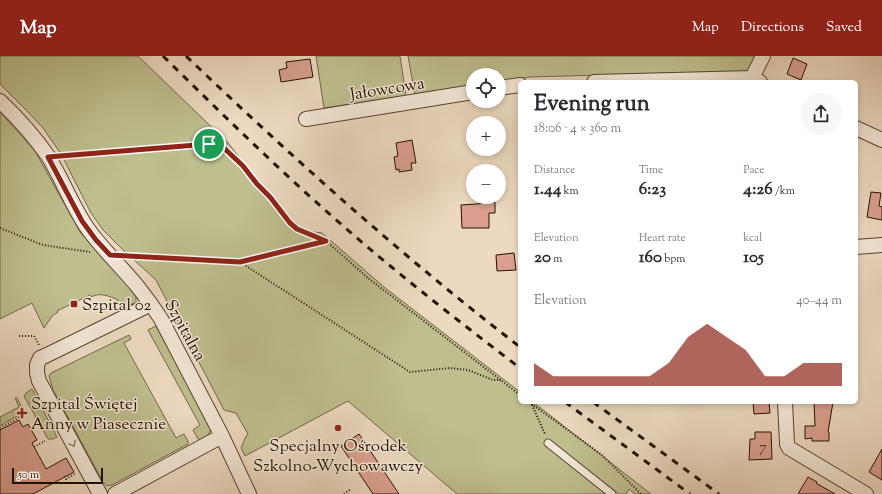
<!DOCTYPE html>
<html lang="en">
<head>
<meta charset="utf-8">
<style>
	:root { --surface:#fff; --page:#f7f7f7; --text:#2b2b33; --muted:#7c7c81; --accent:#8f2418 }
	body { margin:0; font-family:"Sorts Mill Goudy",serif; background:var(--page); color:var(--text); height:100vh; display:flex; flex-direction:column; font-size:15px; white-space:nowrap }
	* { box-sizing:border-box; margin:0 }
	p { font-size:13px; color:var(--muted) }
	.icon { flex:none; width:22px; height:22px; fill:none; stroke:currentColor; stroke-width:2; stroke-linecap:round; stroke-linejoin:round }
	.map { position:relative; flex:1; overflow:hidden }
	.side { position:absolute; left:518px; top:24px; width:340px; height:324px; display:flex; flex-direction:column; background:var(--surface); border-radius:6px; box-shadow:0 2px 6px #0003 }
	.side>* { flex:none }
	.buttons { position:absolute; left:466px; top:12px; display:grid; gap:8px }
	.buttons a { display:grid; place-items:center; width:40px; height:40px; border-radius:50%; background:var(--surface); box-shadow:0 2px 6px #0003; font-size:20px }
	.scale { position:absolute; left:12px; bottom:10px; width:91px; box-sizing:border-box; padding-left:4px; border:2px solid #241200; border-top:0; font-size:11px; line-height:14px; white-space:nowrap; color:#241200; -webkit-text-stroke:3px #f3e6d6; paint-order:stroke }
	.pin { position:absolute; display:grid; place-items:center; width:34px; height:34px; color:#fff; margin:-17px; border:2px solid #fff; border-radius:50%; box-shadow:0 1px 4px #0007 }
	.round { display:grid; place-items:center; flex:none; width:42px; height:42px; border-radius:21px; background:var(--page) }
	.summary { display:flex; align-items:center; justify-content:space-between; height:68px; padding:0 16px }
	h1 { font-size:22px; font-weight:700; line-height:30px }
	.figures { display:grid; grid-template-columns:repeat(3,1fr); gap:6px; height:68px; padding:4px 16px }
	.figures div { display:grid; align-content:center }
	.figures b { font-size:17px; font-weight:700 }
	.figures small { font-size:11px; font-weight:400 }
	.figures p { font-size:11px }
	.chart { height:112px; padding:8px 16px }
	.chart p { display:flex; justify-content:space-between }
	.chart svg { width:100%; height:72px; margin-top:4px; fill:var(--accent); opacity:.7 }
	header { display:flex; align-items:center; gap:24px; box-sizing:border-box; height:56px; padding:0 20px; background:var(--accent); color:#fff }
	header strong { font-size:19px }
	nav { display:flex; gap:22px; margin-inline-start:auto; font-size:14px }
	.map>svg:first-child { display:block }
</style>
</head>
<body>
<header>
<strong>Map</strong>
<nav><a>Map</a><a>Directions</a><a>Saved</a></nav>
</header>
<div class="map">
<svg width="882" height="438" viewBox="0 0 882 438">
	<rect width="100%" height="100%" fill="#ecd9c0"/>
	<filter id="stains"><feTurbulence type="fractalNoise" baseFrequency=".005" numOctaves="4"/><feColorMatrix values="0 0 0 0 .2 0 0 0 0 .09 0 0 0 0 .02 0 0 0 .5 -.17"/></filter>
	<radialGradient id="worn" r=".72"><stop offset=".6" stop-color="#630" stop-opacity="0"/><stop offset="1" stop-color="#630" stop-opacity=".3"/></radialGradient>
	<path fill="#bebe8e" stroke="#716847" d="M 0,0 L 138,0 L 228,87 L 291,167 C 302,173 310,176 322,177 L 384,231 L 520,336 L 520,346 L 533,346 L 651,438 L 635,438 L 629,433 L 626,438 L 619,438 L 571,401 L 567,406 L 601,431 L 606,438 L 457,438 L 348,345 L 245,400 L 241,392 L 246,380 L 248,378 L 236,357 L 224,354 L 156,224 L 123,194 L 103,174 L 91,157 L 61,98 L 43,72 L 29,57 L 0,28 Z
		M 316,0 L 400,0 L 406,40 L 324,52 Z
		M 408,0 L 755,0 L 748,15 L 529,21 L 499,26 L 499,19 L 473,19 L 473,30 L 415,39 Z
		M 0,56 L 35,95 L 80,176 L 101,200 L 134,235 L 136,240 L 136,247 L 128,249 L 116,247 L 118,244 C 109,240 100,236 91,241 L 90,239 L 57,255 L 58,256 L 52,260 L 44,272 L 32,247 L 0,263 Z
		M 156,270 L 210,368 L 211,372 L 208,381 L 201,384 L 198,383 L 193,374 L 200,369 L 148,274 Z
		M 129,279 L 131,283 L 124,287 L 176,382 L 184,378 L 188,385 L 188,388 L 112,429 L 107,430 L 103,426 L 53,334 L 49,320 L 51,317 Z
		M 32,333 L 57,381 L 53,383 L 48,383 L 24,340 L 26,337 Z
		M 15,342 L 17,342 L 24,356 L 0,370 L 0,361 L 19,351 Z"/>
	<path fill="#da9f8e" stroke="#241200" d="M 793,2 L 807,8 L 801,24 L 787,18 Z
		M 310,3 L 313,21 L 281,26 L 279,14 L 287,12 L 286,6 Z
		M 412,84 L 416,107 L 411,107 L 412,114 L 399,116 L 399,113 L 396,114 L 394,101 L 398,100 L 396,87 Z
		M 871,136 L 881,137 L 879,150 L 882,151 L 882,164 L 867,161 Z
		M 495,146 L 495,157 L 489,157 L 489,172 L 462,172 L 461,149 L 476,148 Z
		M 514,197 L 516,214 L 497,215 L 496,199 Z
		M 753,346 L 769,346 L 770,357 L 754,358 Z
		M 814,346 L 833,346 L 828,376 L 829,376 L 829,385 L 812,385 L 812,382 L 805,383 L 805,370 L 815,370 Z
		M 19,364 L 23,371 L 28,368 L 37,384 L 32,387 L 46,413 L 66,402 L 74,416 L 33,438 L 0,438 L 0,374 Z
		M 755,376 L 771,376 L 772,403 L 749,404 L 750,383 L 755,383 Z
		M 359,378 L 399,438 L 373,438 L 341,390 Z
		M 882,393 L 882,424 L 869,416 Z
		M 808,421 L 817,426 L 816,427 L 835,438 L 798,438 Z"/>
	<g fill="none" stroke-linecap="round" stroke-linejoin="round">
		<defs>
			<path id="lane" d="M 548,387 L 612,438"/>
			<path id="street" d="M 752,22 L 763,0
				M 594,26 L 752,22 L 760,26
				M 499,32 L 520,29
				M 0,45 C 18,62 34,80 48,100 C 63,124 72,150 88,173 C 103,194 122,211 138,231 C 146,241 154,252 161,263 L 222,380 L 249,438
				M 306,63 L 473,36
				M 856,72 L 882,84
				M 856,191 L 882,189
				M 785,346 L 787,388 L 789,392 L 866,438
				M 100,438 L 39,325 L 37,317 L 37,309 L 40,302 L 45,300 L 151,248
				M 115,438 L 222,380"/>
		</defs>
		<use href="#lane" stroke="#564430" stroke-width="9"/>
		<use href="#street" stroke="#564430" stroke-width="16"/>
		<path stroke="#241200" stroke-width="2" stroke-dasharray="1 2" stroke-linecap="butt" d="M 63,100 L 209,88 L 224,92 L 243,110 L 257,128 L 270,141 L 289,167 L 297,173 L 326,185 L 368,222 L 520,339
			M 0,172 L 43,189 L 90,196
			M 130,201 L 240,206 L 410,316 L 450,312 L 468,314 L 493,324 L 501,324
			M 240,206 L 325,185
			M 19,280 L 34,280 L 39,289
			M 529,346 L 602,399 L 641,438
			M 532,349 L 545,378
			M 0,372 L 29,356
			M 34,391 L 45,385
			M 65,420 L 66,423 L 75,418
			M 344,438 L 351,433"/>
		<use href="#lane" stroke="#f3e6d6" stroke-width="7"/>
		<use href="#street" stroke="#f3e6d6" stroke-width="14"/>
		<path stroke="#241200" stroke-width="3" stroke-dasharray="7 7" stroke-linecap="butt" d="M 163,0 C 219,55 275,110 334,162 C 394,215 457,264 520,312
			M 186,0 C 293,102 403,201 520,291
			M 565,346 L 690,438
			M 593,346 L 719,438"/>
	</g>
	<defs><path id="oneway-chevron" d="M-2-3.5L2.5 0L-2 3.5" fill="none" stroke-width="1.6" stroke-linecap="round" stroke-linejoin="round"/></defs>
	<use stroke="#968776" href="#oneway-chevron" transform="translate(73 388) rotate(62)"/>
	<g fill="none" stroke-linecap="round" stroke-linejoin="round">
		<defs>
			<path id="route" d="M 209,88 L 224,92 L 243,110 L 257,128 L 270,141 L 290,167 L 297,173 L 326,185 L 240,206 L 110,199 L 96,184 L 82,165 L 48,101 Z"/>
		</defs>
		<use href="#route" stroke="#fff" stroke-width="8"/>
		<use href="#route" stroke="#8f2418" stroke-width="5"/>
	</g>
	<g fill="#8f2418" stroke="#f3e6d6" stroke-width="1.5">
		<rect x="70" y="244" width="8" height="8" rx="2"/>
		<path d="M20 351h4v4h4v4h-4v4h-4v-4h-4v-4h4z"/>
		<circle cx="338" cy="372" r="4"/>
	</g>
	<g text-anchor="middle" stroke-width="3" stroke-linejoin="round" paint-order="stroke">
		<g font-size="15" fill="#523524">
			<text x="763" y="396">7</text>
		</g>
		<g font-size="17" fill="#241200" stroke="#f3e6d6">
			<text transform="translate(387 32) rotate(-9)" y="6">Jałowcowa</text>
			<text transform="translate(186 274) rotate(61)" y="6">Szpitalna</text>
		</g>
		<g font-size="17" fill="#241200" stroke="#f3e6d6" text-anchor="start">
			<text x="82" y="254">Szpital 02</text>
			<text x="31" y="353">Szpital Świętej<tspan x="31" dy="20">Anny w Piasecznie</tspan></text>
			<text x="338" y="395" text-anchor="middle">Specjalny Ośrodek<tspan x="338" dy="20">Szkolno-Wychowawczy</tspan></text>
		</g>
	</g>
	<rect width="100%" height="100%" filter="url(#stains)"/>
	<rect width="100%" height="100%" fill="url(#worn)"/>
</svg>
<div class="buttons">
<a><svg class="icon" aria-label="locate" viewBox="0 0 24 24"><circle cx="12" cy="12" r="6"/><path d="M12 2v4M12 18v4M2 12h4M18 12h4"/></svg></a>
<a>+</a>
<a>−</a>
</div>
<div class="scale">50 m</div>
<div class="pin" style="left:209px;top:88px;background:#1e9e55"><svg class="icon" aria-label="arrive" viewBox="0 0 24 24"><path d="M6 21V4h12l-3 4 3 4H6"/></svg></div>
<section class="side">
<div class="summary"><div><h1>Evening run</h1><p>18:06 · 4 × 360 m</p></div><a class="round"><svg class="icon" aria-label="share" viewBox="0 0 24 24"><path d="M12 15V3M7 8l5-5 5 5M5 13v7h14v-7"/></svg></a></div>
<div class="figures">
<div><p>Distance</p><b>1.44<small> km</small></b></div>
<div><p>Time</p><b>6:23</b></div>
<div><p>Pace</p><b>4:26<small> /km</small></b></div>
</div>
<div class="figures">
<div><p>Elevation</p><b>20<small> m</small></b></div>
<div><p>Heart rate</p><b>160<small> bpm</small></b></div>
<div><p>kcal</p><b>105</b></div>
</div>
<div class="chart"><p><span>Elevation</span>40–44 m</p>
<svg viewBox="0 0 160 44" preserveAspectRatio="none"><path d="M0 44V30L10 38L20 38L30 38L40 38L50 38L60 38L70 30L80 14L90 6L100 14L110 22L120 38L130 38L140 30L150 30L160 30V44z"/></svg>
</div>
</section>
</div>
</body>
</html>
